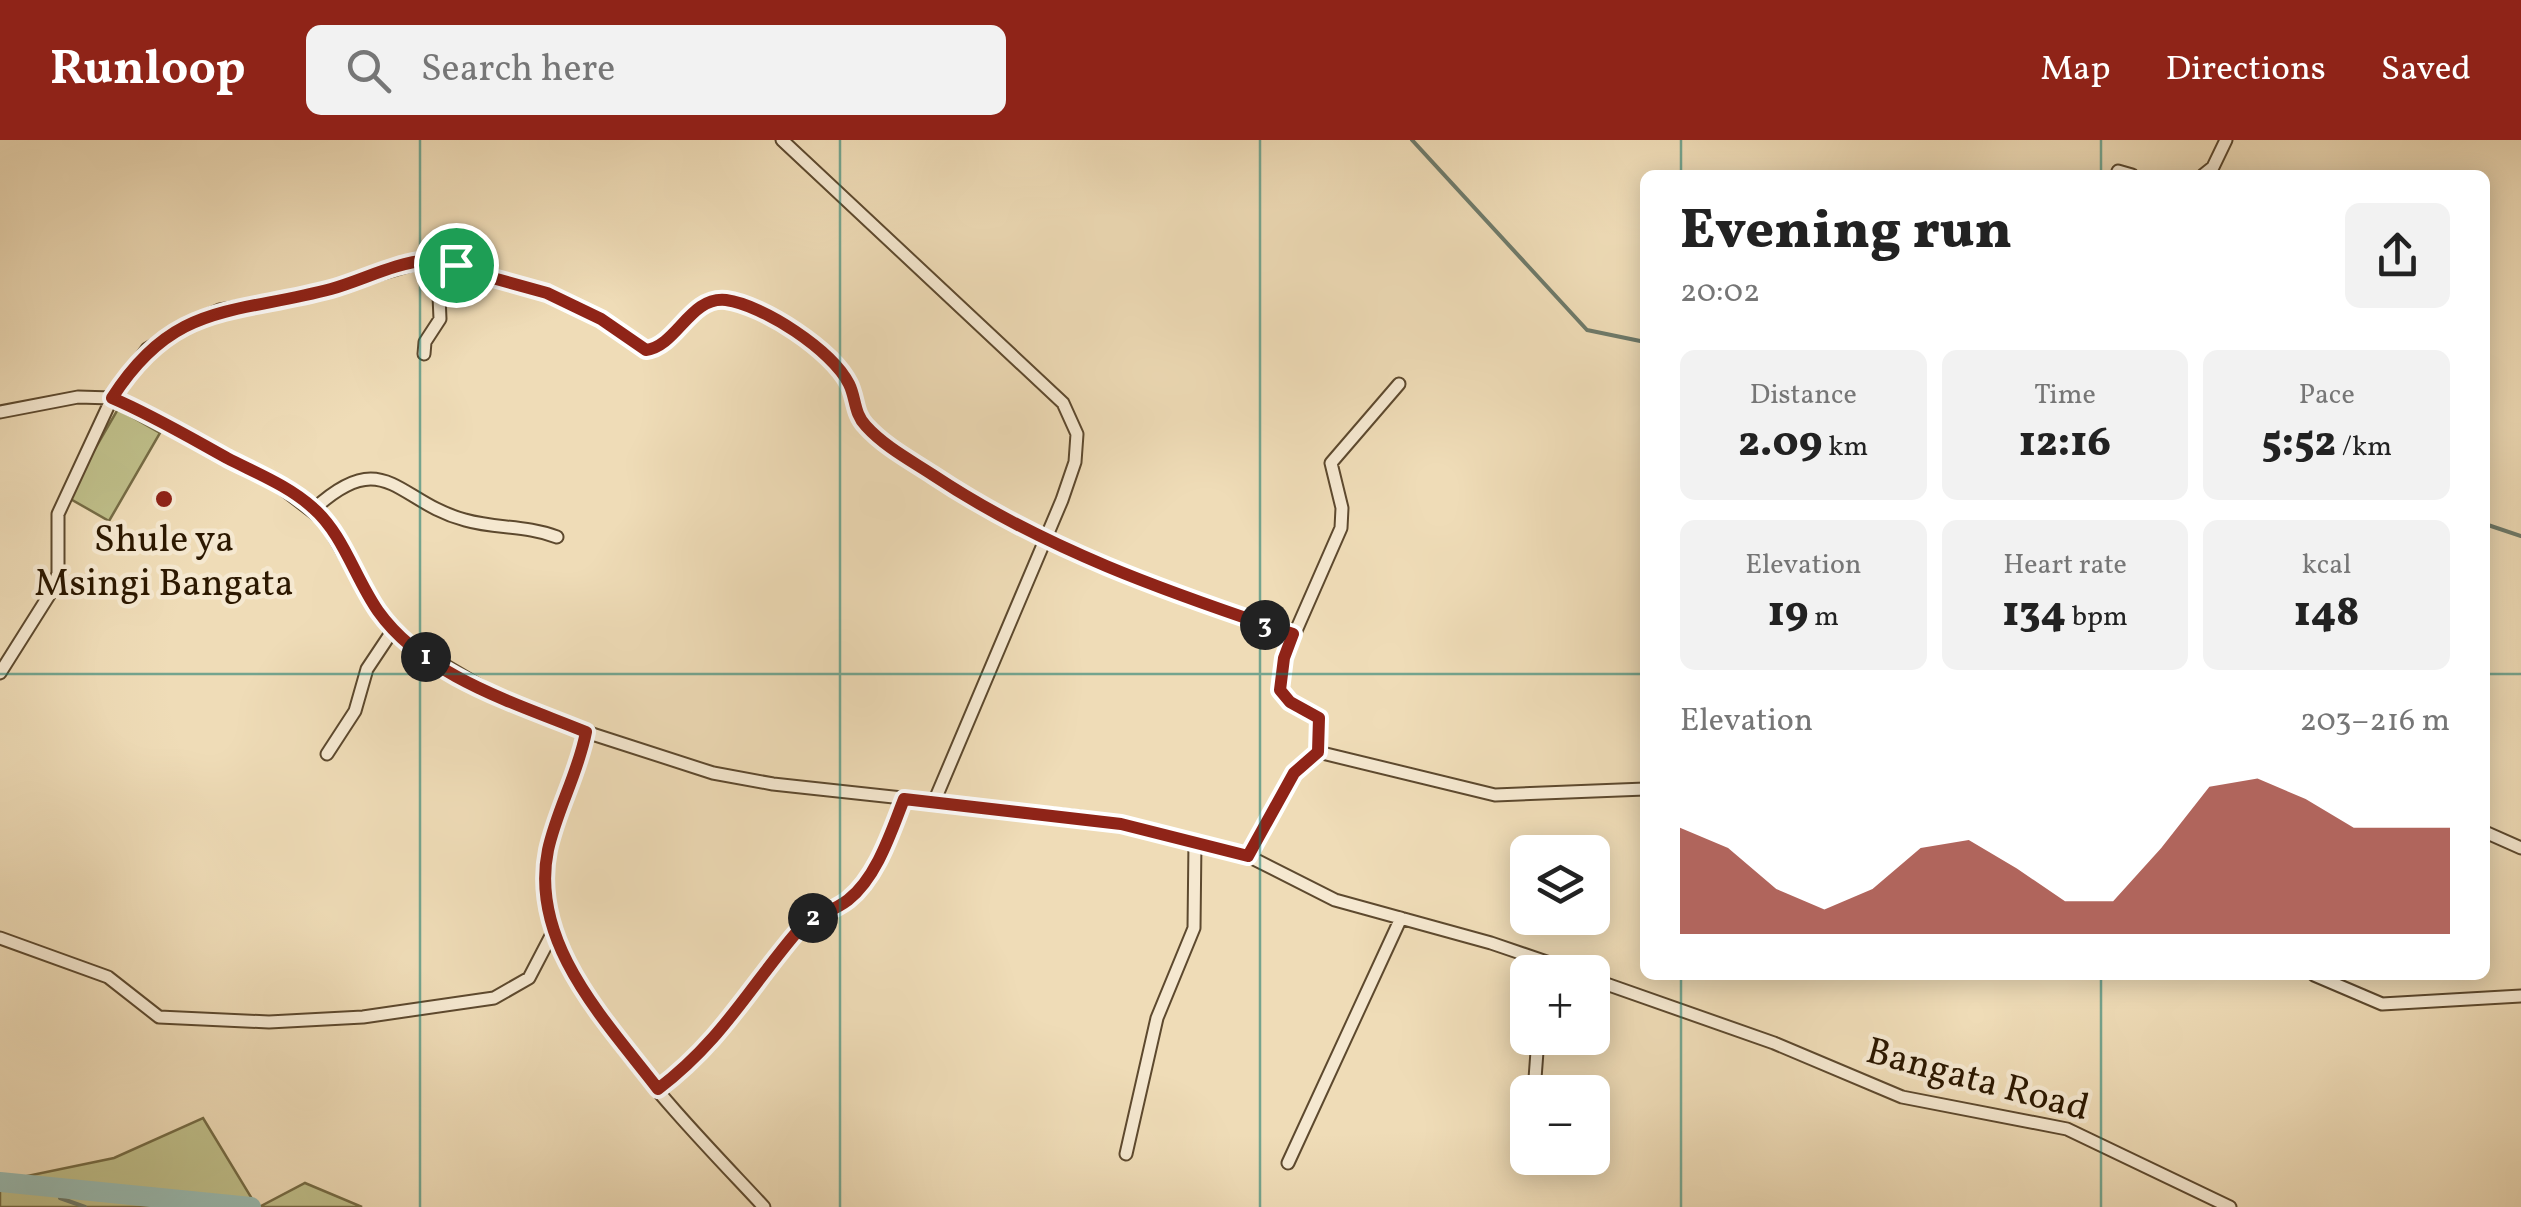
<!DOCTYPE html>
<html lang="en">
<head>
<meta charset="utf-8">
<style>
	:root { --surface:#fff; --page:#f2f2f2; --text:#222; --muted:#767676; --accent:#8f2418 }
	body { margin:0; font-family:Vollkorn,serif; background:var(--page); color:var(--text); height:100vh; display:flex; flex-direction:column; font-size:38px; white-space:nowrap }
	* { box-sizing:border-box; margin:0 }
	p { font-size:32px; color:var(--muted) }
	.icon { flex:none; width:55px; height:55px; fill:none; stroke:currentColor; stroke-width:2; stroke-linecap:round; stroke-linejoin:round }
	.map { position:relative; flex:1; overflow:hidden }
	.details { position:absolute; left:1640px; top:30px; width:850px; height:810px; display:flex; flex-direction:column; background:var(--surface); border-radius:15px; box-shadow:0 5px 25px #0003 }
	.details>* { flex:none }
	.tools { position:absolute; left:1510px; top:695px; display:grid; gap:20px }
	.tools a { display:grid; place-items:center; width:100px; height:100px; border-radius:15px; background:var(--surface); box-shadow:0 5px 25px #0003; font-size:50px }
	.pin { position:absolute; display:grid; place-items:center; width:85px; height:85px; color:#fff; margin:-42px; border:5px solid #fff; border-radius:50%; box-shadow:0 2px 10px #0007 }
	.km { position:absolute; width:50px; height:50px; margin:-25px; border-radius:50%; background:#222; color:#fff; font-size:28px; line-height:50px; text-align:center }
	.round { display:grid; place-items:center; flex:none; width:105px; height:105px; border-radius:15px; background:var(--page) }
	.headline { display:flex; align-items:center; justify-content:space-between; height:170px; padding:0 40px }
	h1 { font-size:55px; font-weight:800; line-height:75px }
	.figures { display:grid; grid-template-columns:repeat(3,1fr); gap:15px; height:170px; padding:10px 40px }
	.figures div { display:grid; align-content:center; border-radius:15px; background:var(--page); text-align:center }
	.figures b { font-size:42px; font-weight:800 }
	.figures small { font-size:28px; font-weight:400 }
	.figures p { font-size:28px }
	.chart { height:280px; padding:20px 40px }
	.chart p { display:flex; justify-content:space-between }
	.chart svg { width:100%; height:180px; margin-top:10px; fill:var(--accent); opacity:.7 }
	header { display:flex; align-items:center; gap:60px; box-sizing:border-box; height:140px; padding:0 50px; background:var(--accent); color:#fff }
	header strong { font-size:48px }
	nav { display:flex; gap:55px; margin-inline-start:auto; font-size:35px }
	.search { width:700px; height:90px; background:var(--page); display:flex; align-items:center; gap:25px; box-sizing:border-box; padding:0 35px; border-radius:15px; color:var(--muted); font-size:38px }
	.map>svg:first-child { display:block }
</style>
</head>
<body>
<header>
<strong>Runloop</strong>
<div class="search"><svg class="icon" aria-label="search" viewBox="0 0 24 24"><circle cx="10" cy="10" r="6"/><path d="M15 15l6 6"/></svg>Search here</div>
<nav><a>Map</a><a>Directions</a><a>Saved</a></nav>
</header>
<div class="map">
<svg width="2521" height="1067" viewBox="0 0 2521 1067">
	<rect width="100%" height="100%" fill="#efdcb7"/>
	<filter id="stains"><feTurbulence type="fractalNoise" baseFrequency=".002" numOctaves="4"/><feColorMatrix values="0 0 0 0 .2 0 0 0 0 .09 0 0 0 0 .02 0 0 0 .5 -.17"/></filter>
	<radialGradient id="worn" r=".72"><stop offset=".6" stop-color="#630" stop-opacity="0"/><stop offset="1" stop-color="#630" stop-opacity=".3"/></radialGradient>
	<path fill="#bfbf8a" stroke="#766c45" stroke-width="2.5" d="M 118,269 L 160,293 L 109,381 L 67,357 Z
		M 203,978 L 257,1067 L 0,1067 L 0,1037 L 8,1040 L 114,1018 Z
		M 305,1043 L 362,1067 L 259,1067 Z"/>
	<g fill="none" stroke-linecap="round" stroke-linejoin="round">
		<path stroke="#6e7a6a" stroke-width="4" d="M 1412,0 L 1587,190 L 1645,202
			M 2485,384 L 2521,396
			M 60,1058 L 85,1067"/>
		<path stroke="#9abbb1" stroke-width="20" d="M 0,1042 L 251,1067"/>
		<defs>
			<path id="minor" d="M 782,0 L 1063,263 L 1077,294 L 1075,322 L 1062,360 L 934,662
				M 2118,31 L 2132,35
				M 2203,35 L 2213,27 L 2226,0
				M 424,214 L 425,202 L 440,179 L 439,156 L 456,125
				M 0,272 L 78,257 L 112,258 L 274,342 L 325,381 L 376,469 L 412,506 L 495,555 L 586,592 L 713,633 L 773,644 L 1078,677 L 1156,691 L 1248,716 L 1335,760 L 1491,803 L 1576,832
				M 314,369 C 385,304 397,362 465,380 C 496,389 526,385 557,397
				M 0,533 L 53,449 L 58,433 L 58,374 L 112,258 L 147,209 L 197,180 L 220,170 L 307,155 L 428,120 L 547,153 L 601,179 L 646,210 C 677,206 690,156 726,160 C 763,165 833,210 849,244 C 856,258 854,274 866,286 C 884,306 910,320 933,335 C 1044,409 1167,452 1293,494
				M 586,592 C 577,639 548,682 545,730 C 539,840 692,989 764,1067
				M 1318,612 L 1319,578 L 1290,562 L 1280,550 L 1284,518 L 1341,388 L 1342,368 L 1331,323 L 1399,244
				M 327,614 L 355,571 L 367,529 L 393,490
				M 2485,692 L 2521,708
				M 1248,716 L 1294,633 L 1318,612 L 1495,655 L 1645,649
				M 0,798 L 108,837 L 159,877 L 269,882 L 363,877 L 494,858 L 529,838 L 553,792
				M 2314,835 L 2382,864 L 2521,856
				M 1592,839 L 1774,903 L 1902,957 L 2067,989 L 2230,1067
				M 658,949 C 721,901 747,851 796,793 C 811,776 831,774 848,760 C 877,737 891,693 904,659
				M 1534,952 L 1538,898
				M 1126,1014 L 1157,878 L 1194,788 L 1195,701
				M 1288,1023 L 1401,778"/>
		</defs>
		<use href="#minor" stroke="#5d492e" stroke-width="15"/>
		<use href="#minor" stroke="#f5e8d0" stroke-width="11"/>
	</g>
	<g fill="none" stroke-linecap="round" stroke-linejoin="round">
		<defs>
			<path id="route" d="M 428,120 L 547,153 L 601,179 L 646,210 C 677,206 690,156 726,160 C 763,165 832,210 849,244 C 856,258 854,274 866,286 C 884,306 910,320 933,335 C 1044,409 1167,452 1293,494 L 1284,518 L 1280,550 L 1290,562 L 1319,578 L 1318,612 L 1294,633 L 1248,716 L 1121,684 L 904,659 C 891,692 877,737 848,760 C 831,773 811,776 796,793 C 747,851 721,901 658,949 C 606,881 529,803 548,710 C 557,669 578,634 586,592 C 515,563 424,536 378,471 C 355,438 343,394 313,368 C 289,346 256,333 227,318 C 189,297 152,275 112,258 C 174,161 233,175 331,149 C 363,140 394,123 428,120 Z"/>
		</defs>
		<use href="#route" stroke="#fff" stroke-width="20"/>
		<use href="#route" stroke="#8f2418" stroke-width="12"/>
	</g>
	<path fill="none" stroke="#0f766e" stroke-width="2.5" stroke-opacity="0.55" d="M 420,0 L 420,1067M 840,0 L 840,1067M 1260,0 L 1260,1067M 1681,0 L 1681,35M 2101,0 L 2101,35M 0,534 L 1645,534M 2485,534 L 2521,534M 1681,835 L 1681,1067M 2101,835 L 2101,1067"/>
	<circle fill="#8f2418" stroke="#f5e8d0" stroke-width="4" cx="164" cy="359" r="10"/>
	<g text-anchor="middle" stroke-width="9" stroke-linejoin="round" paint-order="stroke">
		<g font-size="38" fill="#2c1800" stroke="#f5e8d0">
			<text x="164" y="411">Shule ya<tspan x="164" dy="44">Msingi Bangata</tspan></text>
		</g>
		<g font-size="38" fill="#2c1800" stroke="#f5e8d0">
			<text transform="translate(1978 938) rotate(15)" y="13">Bangata Road</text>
		</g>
	</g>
	<rect width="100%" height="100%" filter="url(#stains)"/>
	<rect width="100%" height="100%" fill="url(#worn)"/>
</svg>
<div class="tools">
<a><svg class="icon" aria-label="layers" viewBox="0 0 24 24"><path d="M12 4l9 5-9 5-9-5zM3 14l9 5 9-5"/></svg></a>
<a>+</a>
<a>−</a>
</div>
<div class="pin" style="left:456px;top:125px;background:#1e9e55"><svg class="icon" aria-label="arrive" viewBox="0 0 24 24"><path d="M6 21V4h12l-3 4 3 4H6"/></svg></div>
<b class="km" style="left:426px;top:517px">1</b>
<b class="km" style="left:813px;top:778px">2</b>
<b class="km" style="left:1265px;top:485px">3</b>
<section class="details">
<div class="headline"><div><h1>Evening run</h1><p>20:02</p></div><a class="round"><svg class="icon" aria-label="share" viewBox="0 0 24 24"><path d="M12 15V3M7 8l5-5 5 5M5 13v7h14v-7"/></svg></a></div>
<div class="figures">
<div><p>Distance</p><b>2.09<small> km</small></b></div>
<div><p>Time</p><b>12:16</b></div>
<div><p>Pace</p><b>5:52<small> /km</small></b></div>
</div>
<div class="figures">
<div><p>Elevation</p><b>19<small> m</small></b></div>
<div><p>Heart rate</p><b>134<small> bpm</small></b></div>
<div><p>kcal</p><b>148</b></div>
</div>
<div class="chart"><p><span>Elevation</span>203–216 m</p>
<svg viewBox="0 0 160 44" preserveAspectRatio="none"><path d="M0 44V18L10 23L20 33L30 38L40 33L50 23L60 21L70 28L80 36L90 36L100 23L110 8L120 6L130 11L140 18L150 18L160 18V44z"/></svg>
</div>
</section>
</div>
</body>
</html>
